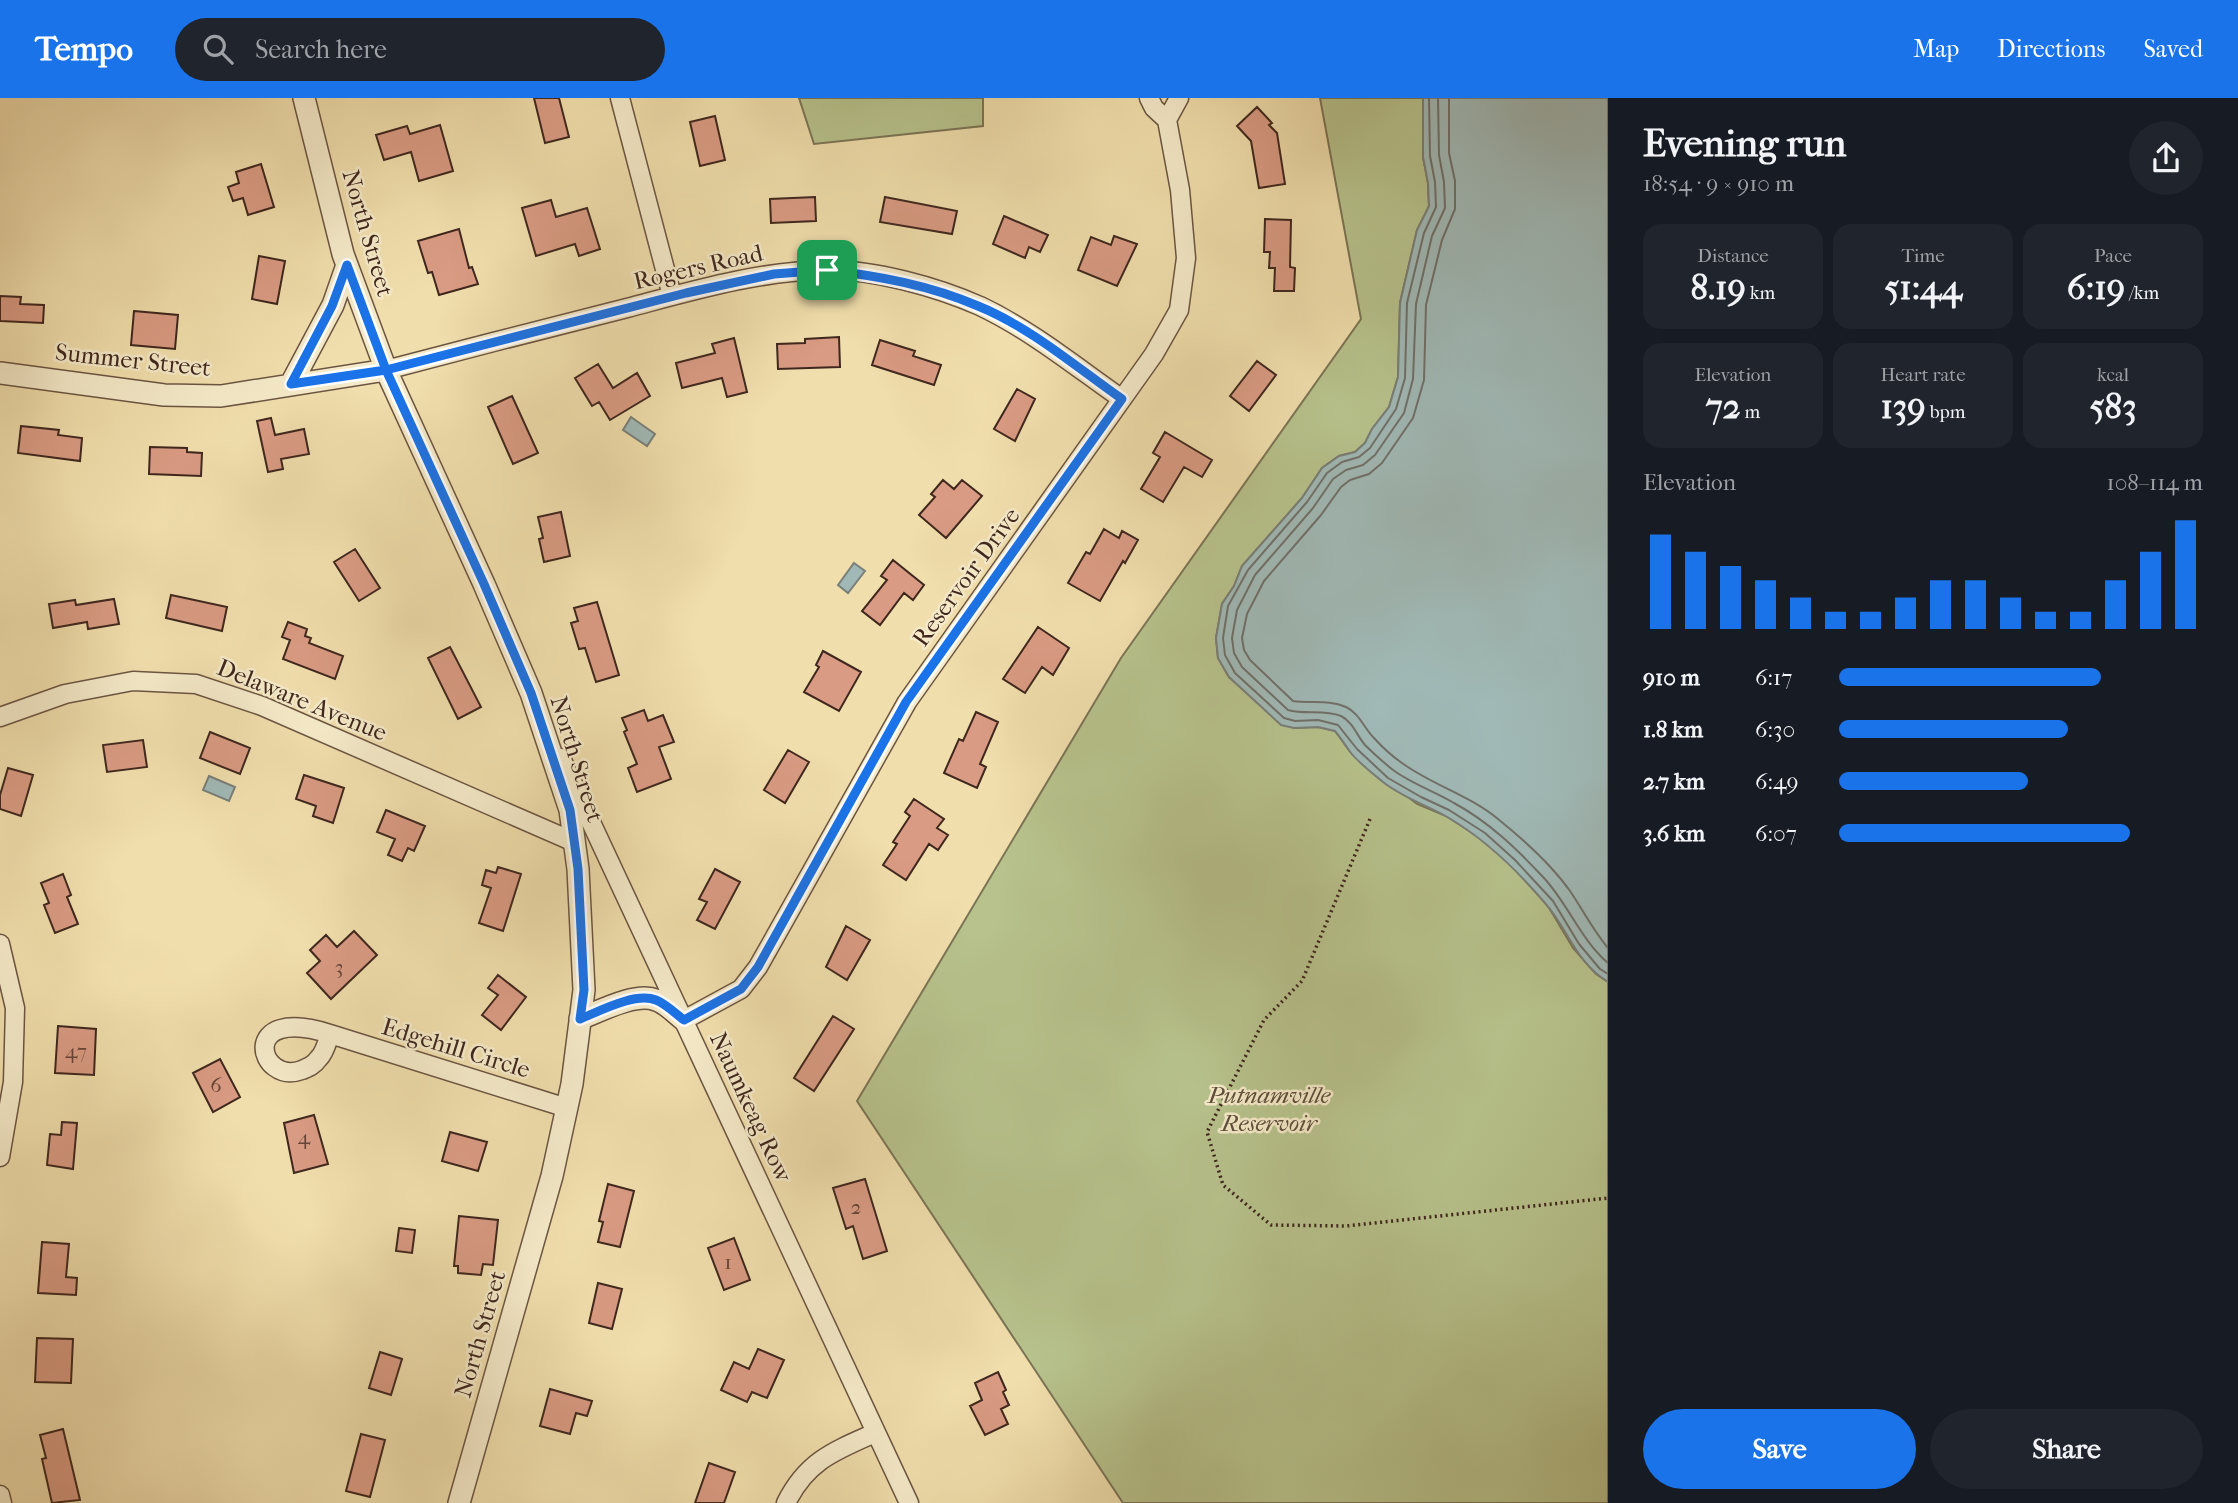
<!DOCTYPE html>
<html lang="en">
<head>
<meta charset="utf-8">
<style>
	:root { --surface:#171b24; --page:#20242c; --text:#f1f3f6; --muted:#9ea1a6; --accent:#1a73e8 }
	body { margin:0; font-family:"IM FELL French Canon",serif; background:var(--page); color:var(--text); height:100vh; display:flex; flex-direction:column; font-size:26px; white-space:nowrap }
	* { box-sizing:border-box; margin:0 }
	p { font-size:23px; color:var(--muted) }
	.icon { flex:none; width:38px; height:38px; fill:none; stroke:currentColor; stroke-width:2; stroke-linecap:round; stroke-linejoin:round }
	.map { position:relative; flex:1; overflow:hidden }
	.details { display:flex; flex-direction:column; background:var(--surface); width:630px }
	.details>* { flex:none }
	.pin { position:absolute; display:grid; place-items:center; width:60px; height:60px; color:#fff; margin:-30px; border-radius:14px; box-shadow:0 4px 10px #0006 }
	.round { display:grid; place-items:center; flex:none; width:74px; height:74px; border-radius:37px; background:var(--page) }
	.headline { display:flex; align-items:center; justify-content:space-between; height:119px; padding:0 35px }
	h1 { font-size:38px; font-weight:800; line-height:52px }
	.stats { display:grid; grid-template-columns:repeat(3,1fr); gap:10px; height:119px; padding:7px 35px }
	.stats div { display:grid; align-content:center; border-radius:18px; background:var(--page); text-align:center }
	.stats b { font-size:35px; font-weight:800 }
	.stats small { font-size:19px; font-weight:400 }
	.stats p { font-size:19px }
	.chart { height:196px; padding:14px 35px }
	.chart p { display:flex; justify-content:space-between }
	.chart svg { width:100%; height:126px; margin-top:7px; stroke:var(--accent); stroke-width:6 }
	.button { display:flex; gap:14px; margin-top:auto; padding:14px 35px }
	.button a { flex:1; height:80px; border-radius:42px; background:var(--accent); color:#fff; font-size:28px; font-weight:800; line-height:80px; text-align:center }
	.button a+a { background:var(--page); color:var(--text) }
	ul { padding:0 35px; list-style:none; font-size:23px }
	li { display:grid; grid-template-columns:112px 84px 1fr; align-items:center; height:52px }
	li i { height:18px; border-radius:9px; background:var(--accent) }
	header { display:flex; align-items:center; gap:42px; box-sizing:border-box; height:98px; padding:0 35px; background:var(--accent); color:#fff }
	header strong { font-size:33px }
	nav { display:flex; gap:38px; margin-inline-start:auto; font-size:24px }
	.search { width:490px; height:63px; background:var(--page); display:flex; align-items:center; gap:18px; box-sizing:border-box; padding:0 24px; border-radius:38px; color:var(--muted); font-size:26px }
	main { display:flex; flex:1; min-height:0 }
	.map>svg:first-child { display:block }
</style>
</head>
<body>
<header>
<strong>Tempo</strong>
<div class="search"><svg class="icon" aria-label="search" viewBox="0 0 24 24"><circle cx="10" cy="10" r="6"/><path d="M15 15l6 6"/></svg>Search here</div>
<nav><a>Map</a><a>Directions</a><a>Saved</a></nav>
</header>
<main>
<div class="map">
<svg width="1608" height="1405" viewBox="0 0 1608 1405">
	<rect width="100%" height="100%" fill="#f0deac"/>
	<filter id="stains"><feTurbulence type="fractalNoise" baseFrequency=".00286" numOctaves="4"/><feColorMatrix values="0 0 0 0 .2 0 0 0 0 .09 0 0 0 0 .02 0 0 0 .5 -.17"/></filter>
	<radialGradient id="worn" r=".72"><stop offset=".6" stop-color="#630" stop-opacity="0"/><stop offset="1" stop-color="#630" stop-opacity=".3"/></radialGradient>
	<path fill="#b7c28c" stroke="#7b7455" stroke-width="2" d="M 799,0 L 983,0 L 983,28 L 814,46 Z
		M 1320,0 L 1423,0 L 1423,59 L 1428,85 L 1429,109 L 1417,132 L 1400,205 L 1398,279 L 1389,309 L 1372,331 L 1365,345 L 1355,354 L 1339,358 L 1322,370 L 1302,400 L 1242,468 L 1234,488 L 1222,506 L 1216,540 L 1218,560 L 1229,579 L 1255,602 L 1294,630 L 1318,629 L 1335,633 L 1352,656 L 1417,706 L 1446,718 L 1480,740 L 1511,767 L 1548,808 L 1573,850 L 1596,876 L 1608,884 L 1608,1405 L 1123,1405 L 857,1003 L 1121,560 L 1361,221 Z"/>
	<path fill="#a0b9b6" stroke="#797f79" stroke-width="2" d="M 1423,0 L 1608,0 L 1608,884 C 1576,865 1568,831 1545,805 C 1517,772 1486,742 1449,720 C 1427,707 1403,700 1383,684 C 1372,675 1359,665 1351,655 C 1345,647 1341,640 1335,633 L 1318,629 L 1294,630 L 1281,627 L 1229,579 L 1218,560 L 1216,540 L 1222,506 L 1234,488 L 1242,468 L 1302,400 L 1322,370 L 1339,358 L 1355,354 L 1365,345 L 1372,331 L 1389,309 L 1398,279 L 1400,205 L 1417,132 L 1429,108 L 1428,85 L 1423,59 Z
		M 631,319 L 655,336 L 647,348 L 623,332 Z
		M 854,465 L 865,473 L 848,495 L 838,487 Z
		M 209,678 L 235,689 L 229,703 L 203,692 Z"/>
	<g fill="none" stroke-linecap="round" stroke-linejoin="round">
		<path stroke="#70706a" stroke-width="2" d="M 1429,0 L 1430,58 L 1435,84 L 1436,109 L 1424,135 L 1407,205 L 1405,280 L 1396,311 L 1370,350 L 1359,359 L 1342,364 L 1327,375 L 1307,404 L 1248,472 L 1228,508 L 1223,540 L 1225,557 L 1235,575 L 1284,620 L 1295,623 L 1318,622 L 1338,627 L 1357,651 L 1388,680 L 1421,699 L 1449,712 L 1485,735 L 1515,762 L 1553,803 L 1579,846 L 1600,871 L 1608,876
			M 1438,0 L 1439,57 L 1444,84 L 1445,110 L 1432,138 L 1416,206 L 1413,281 L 1404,315 L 1375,357 L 1363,367 L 1346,372 L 1333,381 L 1313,410 L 1255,477 L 1237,512 L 1232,540 L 1234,555 L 1242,569 L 1288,612 C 1305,617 1324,611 1341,618 C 1353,624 1357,638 1365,647 C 1373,655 1383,664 1393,672 C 1412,686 1434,693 1454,705 C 1489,724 1517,751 1544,780 C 1568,806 1581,842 1608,865
			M 1449,0 L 1449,55 L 1455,83 L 1455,111 L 1442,142 L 1426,207 L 1424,282 L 1413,320 L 1382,365 L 1369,376 L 1350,382 L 1341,389 L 1321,417 L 1264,483 L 1247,516 L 1242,540 L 1244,552 L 1250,562 L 1293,603 C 1311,606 1328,601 1346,609 C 1359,615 1364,630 1374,640 C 1382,649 1392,658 1402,665 C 1432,687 1469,697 1498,721 C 1524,742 1551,766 1570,793 C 1583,812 1593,832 1608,850"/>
	</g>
	<path fill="#d99b83" stroke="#3f271e" stroke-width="2" d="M 534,0 L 559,0 L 569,39 L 545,45 Z
		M 1257,9 L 1272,25 L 1269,27 L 1277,35 L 1285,86 L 1259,90 L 1251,43 L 1237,28 Z
		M 715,18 L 725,62 L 700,68 L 690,24 Z
		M 440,27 L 453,73 L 419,83 L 411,54 L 384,62 L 376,37 L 407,28 L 410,36 Z
		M 261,66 L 274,109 L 248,117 L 243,100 L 233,103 L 228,89 L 239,85 L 236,74 Z
		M 815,99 L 816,123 L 771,125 L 770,101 Z
		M 885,99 L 957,113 L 952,136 L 880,124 Z
		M 551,102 L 556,119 L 587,110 L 600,151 L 579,158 L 575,146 L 536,158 L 522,110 Z
		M 1004,118 L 1048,137 L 1040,154 L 1029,149 L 1025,160 L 993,146 Z
		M 1265,121 L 1291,122 L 1290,169 L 1295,170 L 1294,193 L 1274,193 L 1275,170 L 1269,170 L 1270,154 L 1264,154 Z
		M 459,131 L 469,170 L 472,169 L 478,186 L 439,197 L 432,174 L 428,175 L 418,143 Z
		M 1114,138 L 1137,146 L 1117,188 L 1078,172 L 1091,139 L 1111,147 Z
		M 259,158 L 285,163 L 277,206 L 252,201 Z
		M 0,198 L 21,199 L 20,206 L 44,207 L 43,225 L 0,223 Z
		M 134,213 L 178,217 L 175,251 L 131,247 Z
		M 839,239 L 840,269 L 778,271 L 777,246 L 805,245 L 805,241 Z
		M 734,240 L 747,294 L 727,299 L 722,280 L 682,290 L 676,265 L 715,255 L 712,246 Z
		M 880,242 L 915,253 L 913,258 L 941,267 L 934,287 L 872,267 Z
		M 1257,263 L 1276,277 L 1249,313 L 1230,298 Z
		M 598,266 L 613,290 L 637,275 L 650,298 L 610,322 L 599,304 L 592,308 L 575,280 Z
		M 1017,291 L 1035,301 L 1015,343 L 994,331 Z
		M 512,298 L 538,355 L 513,366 L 488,309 Z
		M 271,320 L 275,337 L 304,331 L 309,356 L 281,361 L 283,371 L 268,374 L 257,323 Z
		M 21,328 L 59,332 L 58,337 L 82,340 L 80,363 L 18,355 Z
		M 1165,334 L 1212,362 L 1202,379 L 1184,369 L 1163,404 L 1141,391 L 1160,359 L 1153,355 Z
		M 150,349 L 187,350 L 187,354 L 202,355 L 201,378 L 149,376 Z
		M 943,382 L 954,391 L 962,382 L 982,398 L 946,440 L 919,417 L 935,399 L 931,396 Z
		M 561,414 L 570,458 L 544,464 L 539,441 L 543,440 L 538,419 Z
		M 1104,431 L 1119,440 L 1122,433 L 1138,442 L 1125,465 L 1123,463 L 1100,503 L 1068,485 L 1086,454 L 1090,456 Z
		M 355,451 L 380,490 L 359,503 L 334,464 Z
		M 893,462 L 924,487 L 913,502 L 904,495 L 880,527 L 862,513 L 887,482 L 881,478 Z
		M 171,497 L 227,509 L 222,533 L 166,520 Z
		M 114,501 L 119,526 L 88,531 L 87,524 L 53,530 L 49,506 L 75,502 L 76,507 Z
		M 597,504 L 619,577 L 596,584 L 585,550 L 579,551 L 571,525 L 578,523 L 574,510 Z
		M 288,524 L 307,531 L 305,538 L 311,540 L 309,545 L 343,558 L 335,581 L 283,561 L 290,542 L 282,539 Z
		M 1038,529 L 1069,550 L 1053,577 L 1042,569 L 1025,595 L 1003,581 Z
		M 450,549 L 481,609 L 458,621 L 428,560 Z
		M 823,553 L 861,574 L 839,613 L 804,594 L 819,569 L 816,567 Z
		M 644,612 L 648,623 L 663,617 L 674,644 L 659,649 L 671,681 L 637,694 L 628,670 L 637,666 L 624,634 L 627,632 L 622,620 Z
		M 976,614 L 998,624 L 980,666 L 986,669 L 977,690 L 944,675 L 959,641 L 963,643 Z
		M 210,634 L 250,650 L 240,676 L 200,660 Z
		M 143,642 L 147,669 L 107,674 L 103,647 Z
		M 788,652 L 809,664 L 785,705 L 764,692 Z
		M 8,670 L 33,677 L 21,718 L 0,711 L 0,697 Z
		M 304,677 L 344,690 L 333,725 L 313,718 L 316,708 L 296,701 Z
		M 914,701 L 944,721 L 937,730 L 948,737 L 938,752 L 929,746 L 906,782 L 883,767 L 897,746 L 893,744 L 910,718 L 905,714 Z
		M 386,712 L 425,728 L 414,753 L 408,750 L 402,763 L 388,757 L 395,741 L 377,734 Z
		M 498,769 L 521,776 L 503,833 L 479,825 L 491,790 L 482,787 L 486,772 L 496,775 Z
		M 715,771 L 740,784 L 715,831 L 697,822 L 707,804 L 699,801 Z
		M 63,776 L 71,797 L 67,799 L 78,826 L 55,835 L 44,807 L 49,805 L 41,785 Z
		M 846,828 L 870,842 L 847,882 L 826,869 Z
		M 354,833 L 377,857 L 331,901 L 307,875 L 320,863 L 310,852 L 326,837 L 337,849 Z
		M 498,877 L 526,899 L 501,932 L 482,917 L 498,897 L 488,890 Z
		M 833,918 L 854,931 L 814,993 L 794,980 Z
		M 58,928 L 96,931 L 94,977 L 55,975 Z
		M 220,961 L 240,999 L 213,1014 L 193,975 Z
		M 314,1017 L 328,1066 L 294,1075 L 284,1025 Z
		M 62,1024 L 77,1025 L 73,1071 L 47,1067 L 50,1036 L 61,1037 Z
		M 450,1034 L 487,1044 L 478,1073 L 442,1063 Z
		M 865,1081 L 887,1153 L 863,1161 L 853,1128 L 846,1131 L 833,1090 Z
		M 608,1086 L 634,1093 L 620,1149 L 598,1144 L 603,1124 L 599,1123 Z
		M 459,1118 L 498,1122 L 493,1167 L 483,1166 L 481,1177 L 458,1175 L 458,1168 L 454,1168 Z
		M 399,1130 L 415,1132 L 412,1155 L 396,1153 Z
		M 734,1140 L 750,1182 L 724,1192 L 708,1150 Z
		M 42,1144 L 69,1146 L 66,1179 L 77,1180 L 76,1197 L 38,1195 Z
		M 598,1185 L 622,1191 L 612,1231 L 589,1225 Z
		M 37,1240 L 73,1241 L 71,1285 L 35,1284 Z
		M 758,1251 L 784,1262 L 767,1300 L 752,1294 L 747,1304 L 721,1292 L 734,1264 L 749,1271 Z
		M 380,1254 L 402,1261 L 391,1297 L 369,1290 Z
		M 998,1274 L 1006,1292 L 1003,1294 L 1009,1307 L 1001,1311 L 1008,1326 L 985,1337 L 970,1308 L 982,1302 L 975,1285 Z
		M 550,1291 L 592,1303 L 587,1318 L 576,1315 L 570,1336 L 540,1328 Z
		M 63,1331 L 80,1402 L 52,1405 L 42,1361 L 46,1360 L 40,1337 Z
		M 361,1336 L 385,1342 L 370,1399 L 346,1393 Z
		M 709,1365 L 735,1374 L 724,1405 L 695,1405 Z"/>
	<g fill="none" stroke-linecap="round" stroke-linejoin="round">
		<defs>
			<path id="minor" d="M 620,0 L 672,198
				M 1167,22 L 1179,0
				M 386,272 C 466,251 547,230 627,210 C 692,193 759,173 825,172 C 873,171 937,189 980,208 C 1031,232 1076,269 1122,301
				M 0,619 L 65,596 L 133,583 L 196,586 L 262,608 L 574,744
				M 561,660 L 909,1405
				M 0,846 L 15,910 L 13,984 L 0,1059
				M 684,922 L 741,891 L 758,869 L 907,604 L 1154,256 L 1179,212 L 1186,160 L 1180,92 L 1167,22 L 1154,10 L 1149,0
				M 330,936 C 327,944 325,954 319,960 C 314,967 309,969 302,972 C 258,988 237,906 330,936 L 567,1010
				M 0,1397 L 2,1405
				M 786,1405 C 807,1363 834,1353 875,1335"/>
			<path id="tertiary" d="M 304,0 L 343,156 L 386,272 L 484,486 L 531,595 L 570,712 L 578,771 L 584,892 L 572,986 L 552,1078 L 459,1405
				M 0,275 L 164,297 L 221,298 L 386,272
				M 291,286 L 333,207 L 347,167
				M 580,921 C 600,913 636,894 656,902 C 666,905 676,916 684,922"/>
		</defs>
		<use href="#minor" stroke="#6b5542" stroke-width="21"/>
		<use href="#tertiary" stroke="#6b5542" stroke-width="24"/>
		<path stroke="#3f271e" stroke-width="3.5" stroke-dasharray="2 3.5" stroke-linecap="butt" d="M 1370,721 L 1302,883 L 1264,922 L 1207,1034 L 1223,1087 L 1271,1127 L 1346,1128 L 1608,1100"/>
		<use href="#minor" stroke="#f5eac9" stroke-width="18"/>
		<use href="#tertiary" stroke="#f5eac9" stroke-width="21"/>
	</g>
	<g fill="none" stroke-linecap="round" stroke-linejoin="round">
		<defs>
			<path id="route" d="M 827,172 L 774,176 L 686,195 L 386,272 L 291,286 L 332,208 L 347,167 L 386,272 L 484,486 L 531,595 L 570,712 L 578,771 L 584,892 L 580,921 C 600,913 635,894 656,902 C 666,906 676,916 684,922 L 741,891 L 758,869 L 906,604 L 1122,301 C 1076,269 1030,229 978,208 C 929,187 879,178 827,172"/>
		</defs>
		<use href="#route" stroke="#fff" stroke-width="14"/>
		<use href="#route" stroke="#1a73e8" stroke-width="9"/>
	</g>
	<g text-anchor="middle" stroke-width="5" stroke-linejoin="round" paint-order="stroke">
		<g font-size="21" fill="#664437">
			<text x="339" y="876">3</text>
			<text x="76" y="960">47</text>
			<text x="216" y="994">6</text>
			<text x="304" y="1046">4</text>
			<text x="856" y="1116">2</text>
			<text x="728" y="1171">1</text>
		</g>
		<g font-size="24" fill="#3f271e" stroke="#f5eac9">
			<text transform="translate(368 135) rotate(74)" y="8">North Street</text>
			<text transform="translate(698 169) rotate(-13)" y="8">Rogers Road</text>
			<text transform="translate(133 262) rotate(6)" y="8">Summer Street</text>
			<text transform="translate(966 479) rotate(-54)" y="8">Reservoir Drive</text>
			<text transform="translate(302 602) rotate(22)" y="8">Delaware Avenue</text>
			<text transform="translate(577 661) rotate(73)" y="8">North Street</text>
			<text transform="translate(456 950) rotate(17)" y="8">Edgehill Circle</text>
			<text transform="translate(751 1009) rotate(65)" y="8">Naumkeag Row</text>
			<text transform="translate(480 1236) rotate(-74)" y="8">North Street</text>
		</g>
		<g font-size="24" font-style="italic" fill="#5d4e3a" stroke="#f5eac9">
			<text x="1269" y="1005">Putnamville<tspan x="1269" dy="28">Reservoir</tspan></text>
		</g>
	</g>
	<rect width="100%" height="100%" filter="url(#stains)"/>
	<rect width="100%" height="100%" fill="url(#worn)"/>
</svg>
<div class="pin" style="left:827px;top:172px;background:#1e9e55"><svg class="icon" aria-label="arrive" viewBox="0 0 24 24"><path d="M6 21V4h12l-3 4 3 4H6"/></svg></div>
</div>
<section class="details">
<div class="headline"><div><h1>Evening run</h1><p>18:54 · 9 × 910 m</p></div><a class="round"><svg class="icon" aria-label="share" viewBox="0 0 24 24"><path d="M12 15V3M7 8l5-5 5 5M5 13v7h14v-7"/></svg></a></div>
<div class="stats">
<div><p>Distance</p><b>8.19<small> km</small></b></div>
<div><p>Time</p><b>51:44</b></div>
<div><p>Pace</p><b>6:19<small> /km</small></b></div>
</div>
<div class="stats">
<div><p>Elevation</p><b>72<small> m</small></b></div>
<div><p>Heart rate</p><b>139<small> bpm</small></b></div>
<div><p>kcal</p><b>583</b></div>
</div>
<div class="chart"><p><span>Elevation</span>108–114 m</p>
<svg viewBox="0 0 160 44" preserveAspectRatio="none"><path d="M5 44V11M15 44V17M25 44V22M35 44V27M45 44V33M55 44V38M65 44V38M75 44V33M85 44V27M95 44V27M105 44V33M115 44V38M125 44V38M135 44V27M145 44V17M155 44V6"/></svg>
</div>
<ul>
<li><b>910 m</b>6:17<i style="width:72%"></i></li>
<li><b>1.8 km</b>6:30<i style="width:63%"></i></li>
<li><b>2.7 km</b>6:49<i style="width:52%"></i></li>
<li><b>3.6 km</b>6:07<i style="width:80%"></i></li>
</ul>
<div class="button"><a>Save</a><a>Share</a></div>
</section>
</main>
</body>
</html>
